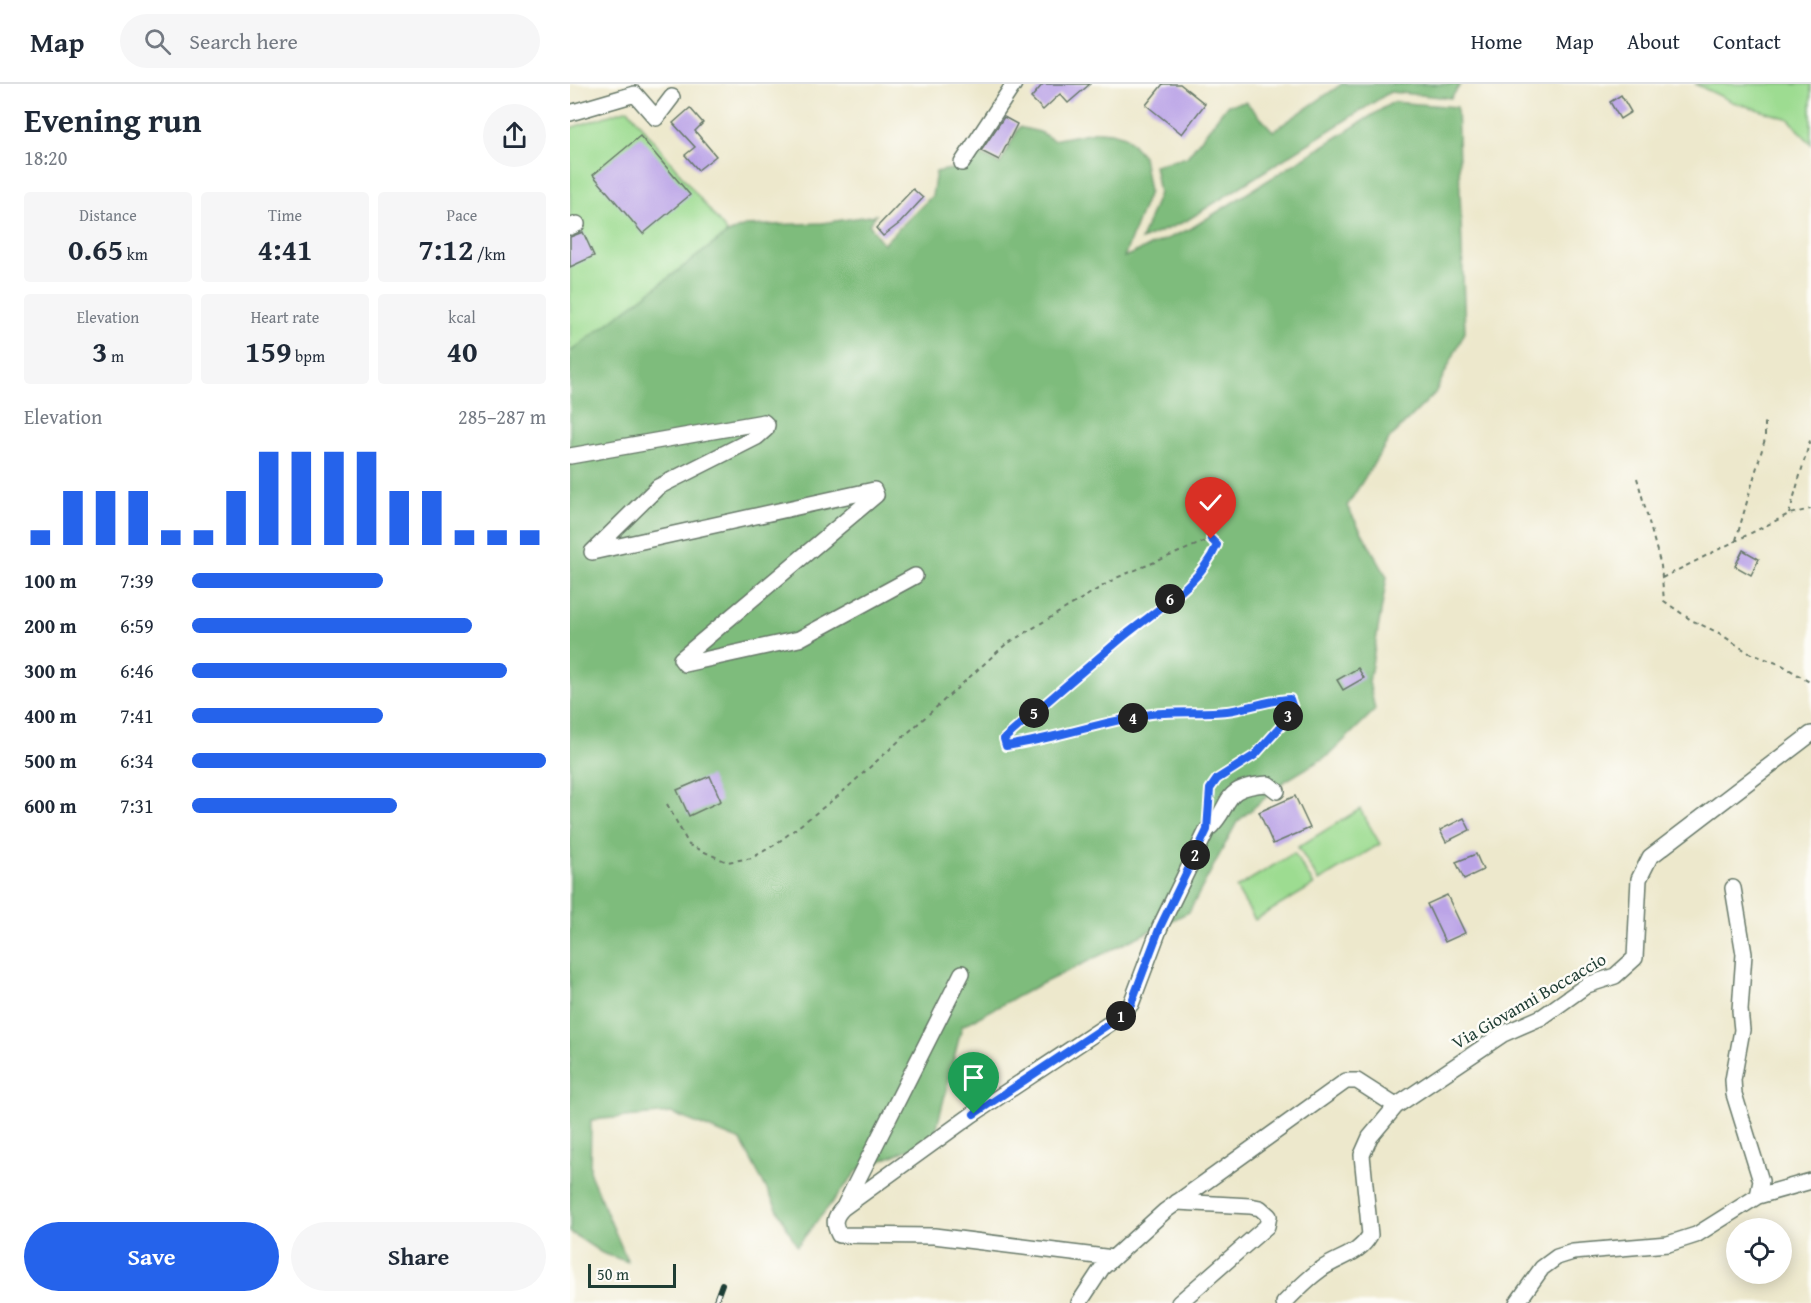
<!DOCTYPE html>
<html lang="en">
<head>
<meta charset="utf-8">
<style>
	:root { --surface:#fff; --page:#f6f6f7; --text:#1f2937; --muted:#747a83; --line:#e0e1e3; --accent:#2563eb }
	body { margin:0; font-family:"Gentium Book Plus",serif; background:var(--page); color:var(--text); height:100vh; display:flex; flex-direction:column; font-size:22px; white-space:nowrap }
	* { box-sizing:border-box; margin:0 }
	p { font-size:20px; color:var(--muted) }
	.icon { flex:none; width:33px; height:33px; fill:none; stroke:currentColor; stroke-width:2; stroke-linecap:round; stroke-linejoin:round }
	.map { position:relative; flex:1; overflow:hidden }
	.drawer { display:flex; flex-direction:column; background:var(--surface); width:570px }
	.drawer>* { flex:none }
	.fabs { position:absolute; left:1156px; top:1134px; display:grid; gap:12px }
	.fabs a { display:grid; place-items:center; width:66px; height:66px; border-radius:50%; background:var(--surface); box-shadow:0 3px 15px #0003; font-size:30px }
	.scale { position:absolute; left:18px; bottom:15px; width:88px; box-sizing:border-box; padding-left:6px; border:3px solid #1f3d34; border-top:0; font-size:16px; line-height:21px; white-space:nowrap; color:#1f3d34; -webkit-text-stroke:4px #fdfcf7; paint-order:stroke }
	.pin { position:absolute; display:grid; place-items:center; width:51px; height:51px; color:#fff; margin:-62px -26px; border-radius:50% 50% 50% 0; rotate:-45deg; box-shadow:0 0 6px #0007 }
	.pin .icon { rotate:45deg }
	.km { position:absolute; width:30px; height:30px; margin:-15px; border-radius:50%; background:#222; color:#fff; font-size:16px; line-height:30px; text-align:center }
	.round { display:grid; place-items:center; flex:none; width:63px; height:63px; border-radius:32px; background:var(--page) }
	.headline { display:flex; align-items:center; justify-content:space-between; height:102px; padding:0 24px }
	h1 { font-size:33px; font-weight:700; line-height:45px }
	.metrics { display:grid; grid-template-columns:repeat(3,1fr); gap:9px; height:102px; padding:6px 24px }
	.metrics div { display:grid; align-content:center; border-radius:6px; background:var(--page); text-align:center }
	.metrics b { font-size:30px; font-weight:700 }
	.metrics small { font-size:16px; font-weight:400 }
	.metrics p { font-size:16px }
	.chart { height:168px; padding:12px 24px }
	.chart p { display:flex; justify-content:space-between }
	.chart svg { width:100%; height:108px; margin-top:6px; stroke:var(--accent); stroke-width:6 }
	.cta { display:flex; gap:12px; margin-top:auto; padding:12px 24px }
	.cta a { flex:1; height:69px; border-radius:36px; background:var(--accent); color:#fff; font-size:24px; font-weight:700; line-height:69px; text-align:center }
	.cta a+a { background:var(--page); color:var(--text) }
	ul { padding:0 24px; list-style:none; font-size:20px }
	li { display:grid; grid-template-columns:96px 72px 1fr; align-items:center; height:45px }
	li i { height:15px; border-radius:8px; background:var(--accent) }
	header { display:flex; align-items:center; gap:36px; box-sizing:border-box; height:84px; padding:0 30px; background:var(--surface); border-bottom:2px solid var(--line) }
	header strong { font-size:28px }
	nav { display:flex; gap:33px; margin-inline-start:auto; font-size:21px }
	.search { width:420px; height:54px; background:var(--page); display:flex; align-items:center; gap:15px; box-sizing:border-box; padding:0 21px; border-radius:33px; color:var(--muted); font-size:22px }
	main { display:flex; flex:1; min-height:0 }
	.map>svg:first-child { display:block }
</style>
</head>
<body>
<header>
<strong>Map</strong>
<div class="search"><svg class="icon" aria-label="search" viewBox="0 0 24 24"><circle cx="10" cy="10" r="6"/><path d="M15 15l6 6"/></svg>Search here</div>
<nav><a>Home</a><a>Map</a><a>About</a><a>Contact</a></nav>
</header>
<main>
<section class="drawer">
<div class="headline"><div><h1>Evening run</h1><p>18:20</p></div><a class="round"><svg class="icon" aria-label="share" viewBox="0 0 24 24"><path d="M12 15V3M7 8l5-5 5 5M5 13v7h14v-7"/></svg></a></div>
<div class="metrics">
<div><p>Distance</p><b>0.65<small> km</small></b></div>
<div><p>Time</p><b>4:41</b></div>
<div><p>Pace</p><b>7:12<small> /km</small></b></div>
</div>
<div class="metrics">
<div><p>Elevation</p><b>3<small> m</small></b></div>
<div><p>Heart rate</p><b>159<small> bpm</small></b></div>
<div><p>kcal</p><b>40</b></div>
</div>
<div class="chart"><p><span>Elevation</span>285–287 m</p>
<svg viewBox="0 0 160 44" preserveAspectRatio="none"><path d="M5 44V38M15 44V22M25 44V22M35 44V22M45 44V38M55 44V38M65 44V22M75 44V6M85 44V6M95 44V6M105 44V6M115 44V22M125 44V22M135 44V38M145 44V38M155 44V38"/></svg>
</div>
<ul>
<li><b>100 m</b>7:39<i style="width:54%"></i></li>
<li><b>200 m</b>6:59<i style="width:79%"></i></li>
<li><b>300 m</b>6:46<i style="width:89%"></i></li>
<li><b>400 m</b>7:41<i style="width:54%"></i></li>
<li><b>500 m</b>6:34<i style="width:100%"></i></li>
<li><b>600 m</b>7:31<i style="width:58%"></i></li>
</ul>
<div class="cta"><a>Save</a><a>Share</a></div>
</section>
<div class="map">
<svg width="1241" height="1219" viewBox="0 0 1241 1219">
	<rect width="100%" height="100%" fill="#fdfcf7"/>
	<filter id="ink" filterUnits="userSpaceOnUse"><feTurbulence type="fractalNoise" baseFrequency=".0167" numOctaves="2"/><feDisplacementMap in="SourceGraphic" scale="12" xChannelSelector="R" yChannelSelector="G"/><feConvolveMatrix kernelMatrix="1 2 1 2 8 2 1 2 1" color-interpolation-filters="sRGB"/></filter>
	<filter id="wash" filterUnits="userSpaceOnUse"><feTurbulence type="fractalNoise" baseFrequency=".008" numOctaves="4" result="noise"/><feDisplacementMap in="SourceGraphic" scale="24" xChannelSelector="R" yChannelSelector="G"/><feGaussianBlur stdDeviation="1.35" result="paint"/><feColorMatrix in="noise" values="0 0 0 0 0 0 0 0 0 0 0 0 0 0 0 0 0 1.4 0 .05"/><feComposite in="paint" operator="in"/></filter>
	<g filter="url(#wash)">
		<rect width="100%" height="100%" fill="#ede8cc"/>
		<path fill="#9ddc91" stroke="#5e8c62" stroke-width="1.5" d="M 1125,0 L 1241,0 L 1241,60 L 1219,35 L 1163,18 Z
			M 58,25 L 158,149 L 0,268 L 0,44 Z
			M 790,725 L 810,760 L 749,797 L 728,763 Z
			M 724,769 L 744,801 L 685,836 L 666,804 Z"/>
		<path fill="#7ebc7b" stroke="#4e7c58" stroke-width="1.5" d="M 772,0 L 891,0 L 881,14 L 820,8 L 616,137 L 571,156 L 589,109 L 584,81 L 617,73 L 657,21 L 676,18 L 703,47 Z
			M 823,18 L 887,23 L 895,248 L 865,309 L 819,355 L 777,422 L 817,493 L 799,598 L 805,626 L 759,671 L 715,697 L 667,738 L 619,828 L 465,903 L 392,942 L 364,1055 L 288,1086 L 227,1162 L 171,1057 L 101,1029 L 21,1036 L 20,1090 L 58,1178 L 32,1169 L 0,1148 L 0,268 L 158,149 L 175,142 L 252,139 L 306,131 L 299,140 L 313,160 L 362,112 L 366,88 L 392,83 L 410,70 L 430,80 L 449,43 L 470,48 L 483,56 L 529,47 L 541,48 L 555,52 L 573,72 L 579,108 L 554,173 L 620,145 Z"/>
		<g id="blocks">
			<path fill="#bba4e7" d="M 473,0 L 520,0 L 498,19 L 490,10 L 473,26 L 461,14 Z
				M 593,0 L 610,0 L 635,20 L 612,50 L 576,21 Z
				M 1051,11 L 1061,28 L 1050,35 L 1040,18 Z
				M 120,24 L 133,39 L 125,47 L 146,72 L 128,86 L 115,71 L 125,63 L 103,39 Z
				M 434,33 L 447,40 L 429,76 L 411,67 Z
				M 70,52 L 120,111 L 73,150 L 23,91 Z
				M 343,105 L 353,114 L 330,139 L 313,152 L 306,144 Z
				M 13,148 L 24,172 L 0,183 L 0,153 Z
				M 1173,466 L 1189,475 L 1181,491 L 1165,482 Z
				M 788,584 L 794,594 L 773,606 L 767,596 Z
				M 140,692 L 151,717 L 119,732 L 107,706 Z
				M 725,712 L 740,744 L 703,760 L 689,728 Z
				M 894,734 L 900,746 L 876,758 L 870,746 Z
				M 906,770 L 913,786 L 894,795 L 886,778 Z
				M 877,811 L 895,849 L 875,858 L 857,820 Z"/>
		</g>
	</g>
	<g filter="url(#ink)">
		<use href="#blocks" fill-opacity="0" stroke="#677969" stroke-width="1.5"/>
		<g fill="none" stroke-linecap="round" stroke-linejoin="round">
			<defs>
				<path id="minor" d="M 0,29 L 65,10 L 86,34 L 102,13
					M 392,79 L 444,0
					M 0,143 L 7,140
					M 0,372 L 194,338 L 197,341 L 196,345 L 187,353 L 88,403 L 22,468 L 304,406 L 306,411 L 111,575 L 115,580 L 229,555 L 345,492
					M 1163,804 L 1174,870 L 1170,926 L 1172,946 L 1163,996 L 1164,1010 L 1191,1097 L 1188,1112
					M 607,1118 L 680,1122 L 690,1124 L 699,1132 L 697,1142 L 609,1219
					M 275,1121 L 392,889
					M 543,1174 L 364,1152 L 269,1151 C 263,1139 264,1133 273,1124 L 403,1030 L 551,932 L 561,920 L 590,843 L 637,746 C 665,722 647,703 698,700 L 707,707
					M 509,1219 L 532,1184 L 595,1127 L 776,997 L 787,997 L 826,1022
					M 714,1219 C 725,1208 737,1195 750,1186 C 769,1172 788,1172 800,1151 L 792,1071 L 800,1053 L 826,1022 L 933,950 L 972,933 L 1017,901 L 1045,892 L 1065,874 L 1069,795 L 1080,773 L 1241,650
					M 947,1219 L 972,1184 L 987,1173 L 1003,1168 L 1098,1160 L 1126,1151 L 1188,1112 L 1241,1097"/>
			</defs>
			<use href="#minor" stroke="#677969" stroke-width="18"/>
			<path stroke="#677969" stroke-width="2" stroke-dasharray="4.5 4.5" stroke-linecap="butt" d="M 1067,394 L 1091,482 L 1094,517 L 1121,536 L 1149,549 L 1179,569 L 1212,581 L 1241,599
				M 1219,430 L 1241,353
				M 1166,456 L 1195,355 L 1195,335
				M 1092,494 L 1219,430 L 1241,425
				M 97,720 L 119,761 L 157,778 L 182,774 L 206,760 L 268,712 L 435,561 L 546,494 L 641,455 L 647,461 L 640,477 L 624,497 L 434,655 L 436,662 L 489,653 L 576,631 L 655,627 L 688,623 L 710,615 L 720,615 L 723,624 C 712,640 702,655 688,668 C 667,688 641,686 640,720"/>
			<use href="#minor" stroke="#fff" stroke-width="15"/>
			<defs>
				<path id="rail" d="M 145,1219 L 152,1200"/>
			</defs>
			<use href="#rail" stroke="#1f3d34" stroke-width="6"/>
			<use href="#rail" stroke="#fdfcf7" stroke-width="4" stroke-dasharray="11" stroke-linecap="butt"/>
		</g>
	</g>
	<g fill="none" stroke-linecap="round" stroke-linejoin="round" filter="url(#ink)">
		<defs>
			<path id="route" d="M 404,1030 L 551,932 L 561,920 L 590,843 L 637,746 L 640,705 L 647,695 L 685,671 L 712,641 L 723,624 L 720,615 C 703,615 677,625 657,627 C 630,630 602,626 575,631 C 528,639 483,655 436,662 L 434,655 C 473,621 513,587 553,553 C 587,525 629,502 647,461 L 641,455"/>
		</defs>
		<use href="#route" stroke="#fff" stroke-width="12"/>
		<use href="#route" stroke="#2563eb" stroke-width="8"/>
	</g>
	<g text-anchor="middle" stroke-width="5" stroke-linejoin="round" paint-order="stroke">
		<g font-size="18" fill="#1f3d34" stroke="#fdfcf7">
			<text transform="translate(959 917) rotate(-30)" y="6">Via Giovanni Boccaccio</text>
		</g>
	</g>
</svg>
<div class="fabs">
<a><svg class="icon" aria-label="locate" viewBox="0 0 24 24"><circle cx="12" cy="12" r="6"/><path d="M12 2v4M12 18v4M2 12h4M18 12h4"/></svg></a>
</div>
<div class="scale">50 m</div>
<div class="pin" style="left:404px;top:1030px;background:#1e9e55"><svg class="icon" aria-label="arrive" viewBox="0 0 24 24"><path d="M6 21V4h12l-3 4 3 4H6"/></svg></div>
<div class="pin" style="left:641px;top:455px;background:#d93025"><svg class="icon" aria-label="check" viewBox="0 0 24 24"><path d="M5 12l5 5 9-10"/></svg></div>
<b class="km" style="left:551px;top:932px">1</b>
<b class="km" style="left:625px;top:771px">2</b>
<b class="km" style="left:718px;top:632px">3</b>
<b class="km" style="left:563px;top:634px">4</b>
<b class="km" style="left:464px;top:629px">5</b>
<b class="km" style="left:600px;top:515px">6</b>
</div>
</main>
</body>
</html>
